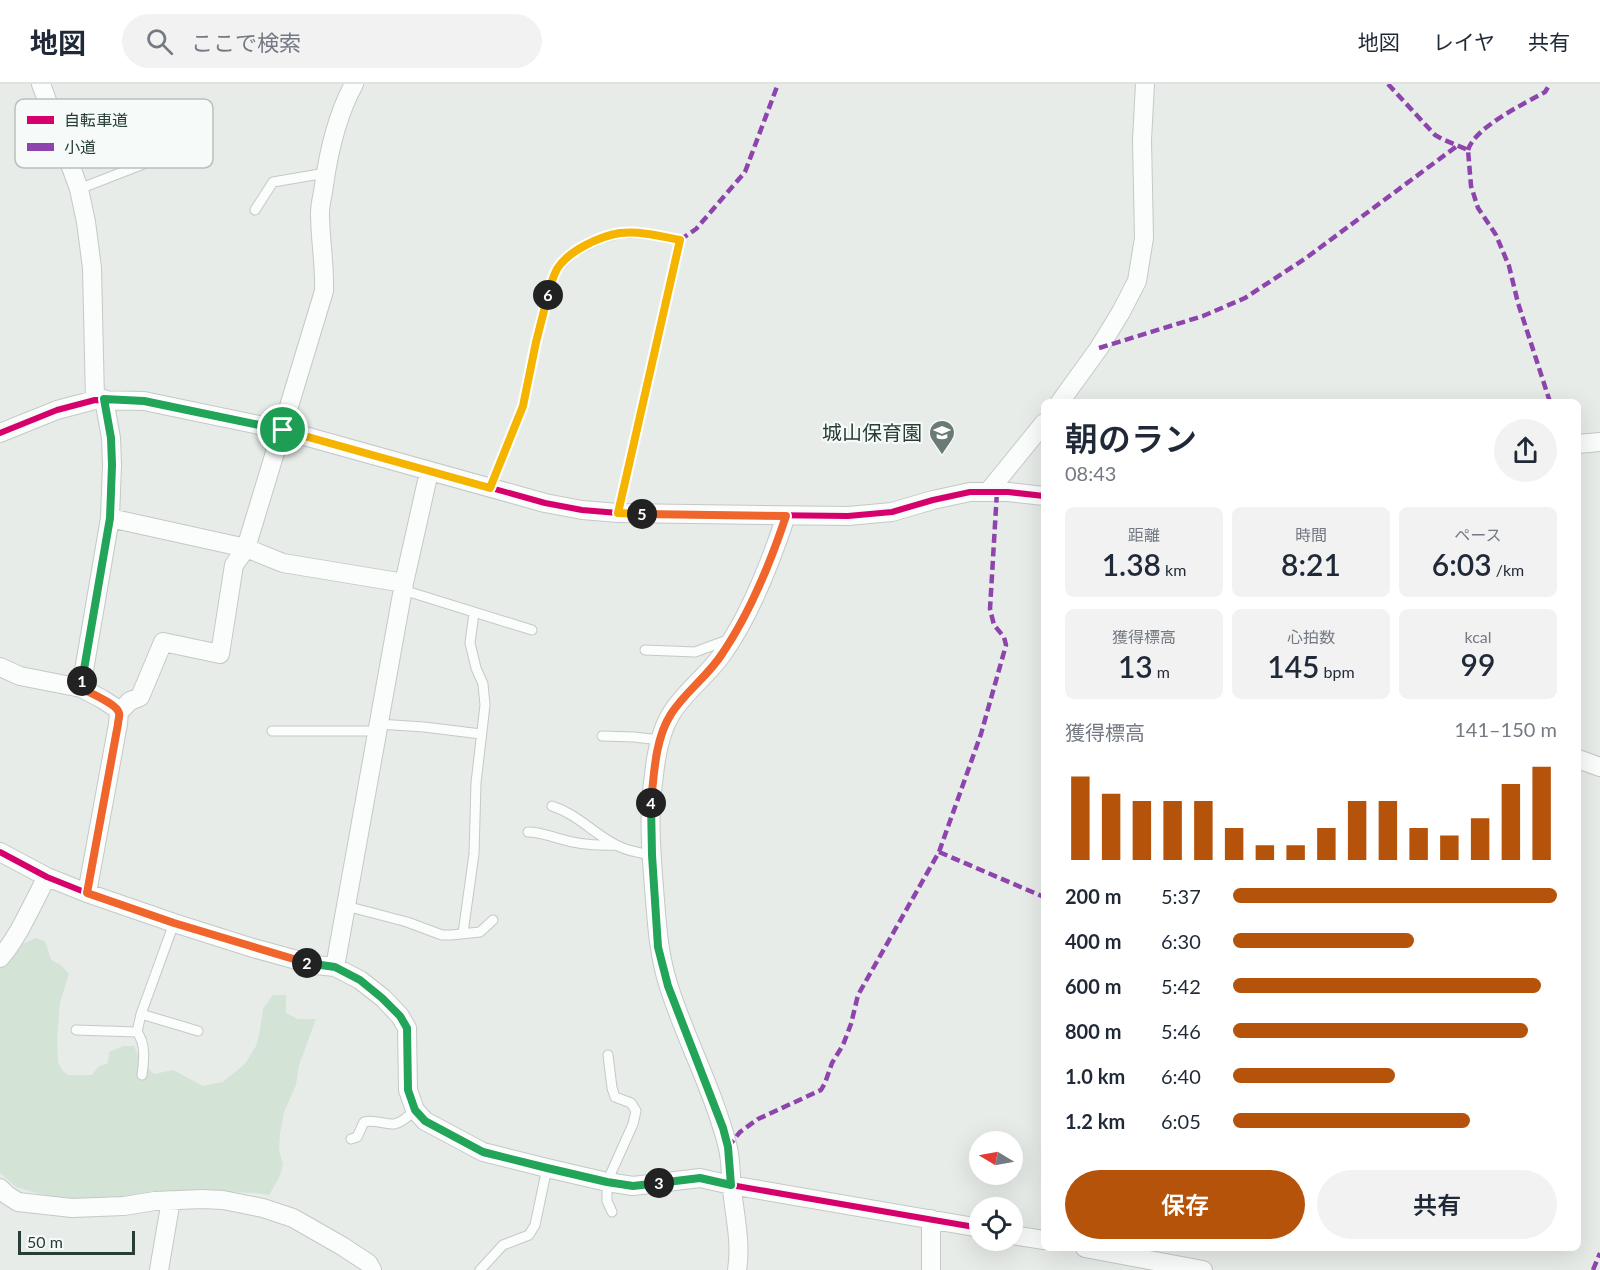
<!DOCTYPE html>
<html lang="ja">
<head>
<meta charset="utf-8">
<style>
	:root { --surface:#fff; --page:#f2f2f3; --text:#1f2937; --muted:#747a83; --line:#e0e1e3; --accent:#b45309 }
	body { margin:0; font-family:Lato,"Noto Sans JP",sans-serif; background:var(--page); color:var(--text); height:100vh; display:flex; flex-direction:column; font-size:22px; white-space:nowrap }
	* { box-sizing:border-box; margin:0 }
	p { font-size:20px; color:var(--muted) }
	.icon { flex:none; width:33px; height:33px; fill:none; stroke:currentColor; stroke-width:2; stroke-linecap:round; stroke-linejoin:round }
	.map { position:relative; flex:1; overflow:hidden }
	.panel { position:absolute; left:1041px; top:315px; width:540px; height:852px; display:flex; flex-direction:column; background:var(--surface); border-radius:9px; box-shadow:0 6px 24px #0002 }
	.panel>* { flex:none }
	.needle { width:39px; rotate:280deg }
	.controls { position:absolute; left:969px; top:1047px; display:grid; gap:12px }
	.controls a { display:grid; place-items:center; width:54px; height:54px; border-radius:50%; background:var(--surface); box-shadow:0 6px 24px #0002; font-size:30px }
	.scale { position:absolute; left:18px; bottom:15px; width:117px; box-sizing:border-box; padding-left:6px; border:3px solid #273d35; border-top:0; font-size:16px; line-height:21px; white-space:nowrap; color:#273d35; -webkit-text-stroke:4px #f6faf8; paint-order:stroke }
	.pin { position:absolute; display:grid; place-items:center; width:51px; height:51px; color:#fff; margin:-26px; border:3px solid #fff; border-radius:50%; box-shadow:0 2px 6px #0007 }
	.km { position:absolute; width:30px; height:30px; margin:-15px; border-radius:50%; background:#222; color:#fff; font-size:16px; line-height:30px; text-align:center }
	.round { display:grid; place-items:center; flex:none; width:63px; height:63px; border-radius:32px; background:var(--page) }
	.summary { display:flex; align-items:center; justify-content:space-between; height:102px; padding:0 24px }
	h1 { font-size:33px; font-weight:600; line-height:45px }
	.figures { display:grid; grid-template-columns:repeat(3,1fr); gap:9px; height:102px; padding:6px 24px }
	.figures div { display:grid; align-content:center; border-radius:9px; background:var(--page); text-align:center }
	.figures b { font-size:30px; font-weight:600 }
	.figures small { font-size:16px; font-weight:400 }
	.figures p { font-size:16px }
	.chart { height:168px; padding:12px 24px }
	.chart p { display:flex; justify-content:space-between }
	.chart svg { width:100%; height:108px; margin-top:6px; stroke:var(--accent); stroke-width:6 }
	.button { display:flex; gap:12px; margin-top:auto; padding:12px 24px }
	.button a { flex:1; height:69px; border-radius:36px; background:var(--accent); color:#fff; font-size:24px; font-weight:600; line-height:69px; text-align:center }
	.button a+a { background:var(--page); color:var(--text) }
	ul { padding:0 24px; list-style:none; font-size:20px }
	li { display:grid; grid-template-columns:96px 72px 1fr; align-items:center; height:45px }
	li i { height:15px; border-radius:8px; background:var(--accent) }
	header { display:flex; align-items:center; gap:36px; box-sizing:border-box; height:84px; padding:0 30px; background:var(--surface); border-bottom:2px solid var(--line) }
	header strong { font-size:28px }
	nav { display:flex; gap:33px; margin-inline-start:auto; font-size:21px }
	.search { width:420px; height:54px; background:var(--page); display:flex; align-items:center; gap:15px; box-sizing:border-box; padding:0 21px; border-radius:33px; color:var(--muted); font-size:22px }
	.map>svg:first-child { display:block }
</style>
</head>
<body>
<header>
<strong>地図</strong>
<div class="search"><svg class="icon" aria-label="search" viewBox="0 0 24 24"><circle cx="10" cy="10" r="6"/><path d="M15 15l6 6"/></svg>ここで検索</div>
<nav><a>地図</a><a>レイヤ</a><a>共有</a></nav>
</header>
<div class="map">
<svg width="1600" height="1186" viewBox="0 0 1600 1186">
	<rect width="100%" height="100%" fill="#e7ece9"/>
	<path fill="#d3e3d6" d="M 36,854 L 45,857 L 51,876 L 61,881 L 69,890 L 60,918 L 57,956 L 58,978 L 62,986 L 68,991 L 92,991 L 98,983 L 108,979 L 109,968 L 124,962 L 134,962 L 141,978 L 154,990 L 173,986 L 203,1002 L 223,998 L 245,980 L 256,962 L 260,947 L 263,925 L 273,911 L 286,911 L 286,929 L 298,935 L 316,935 L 299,981 L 296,1001 L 284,1028 L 280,1050 L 279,1065 L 283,1081 L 279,1094 L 269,1111 L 255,1109 L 232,1108 L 153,1107 L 115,1114 L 86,1116 L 64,1114 L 40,1110 L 16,1103 L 0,1089 L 0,881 L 24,859 Z"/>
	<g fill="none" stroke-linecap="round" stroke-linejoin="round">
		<defs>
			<path id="lane" d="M 79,105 L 146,79
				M 255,126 L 273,98 L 326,89
				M 490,404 L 523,322 L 536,258 L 551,199 L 558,184 L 572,169 L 600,155 L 621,149 L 651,150 L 680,156 L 618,429
				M 403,506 L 532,546
				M 645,566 L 695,568 L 730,555
				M 378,640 L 424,643 L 481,650
				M 272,647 L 377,647
				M 602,652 L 634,653 L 660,656
				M 552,722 C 577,730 593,749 616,761 C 627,767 639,769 652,771
				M 528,748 C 539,748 546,751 557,754 C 576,760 596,762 615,761
				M 346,822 L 407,838 L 442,851 L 451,851 L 480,848 L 493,836
				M 463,849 L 474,770 L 476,699 L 485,621 L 483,600 L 476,584 L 470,559 L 474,529
				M 141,930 L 198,947
				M 76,946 L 137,948 L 141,930 L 174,839
				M 137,948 C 146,960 144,976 142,991
				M 608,971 L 612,1004 L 615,1013 L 631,1019 L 636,1027 L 633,1040 L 607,1098 L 607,1117 L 612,1128
				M 351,1055 L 357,1053 L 364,1038 C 375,1035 385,1041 394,1040 C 402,1039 410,1031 415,1026
				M 480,1186 L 503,1161 L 529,1151 L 535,1141 L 547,1084"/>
			<path id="street" d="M 41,0 L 79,105 L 86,138 L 92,184 L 95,316
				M 1060,318 L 1099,264 L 1121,228 L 1137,197 L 1144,154 L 1142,56 L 1145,0
				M 0,349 L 57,326 L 95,316 L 144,317 L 283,346 L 545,419 L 582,426 L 618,429 L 848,432 L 892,428 L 933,416 L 970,408 L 1008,408 L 1044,412
				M 1578,360 L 1600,358
				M 988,408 L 1044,339
				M 110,434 L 246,464 L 283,479 L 404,499
				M 0,583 L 20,592 L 81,604 L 102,615 L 116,624 L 119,628 L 118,640 L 87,809
				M 81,604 L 110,434 L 112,381 L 111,354 L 104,315
				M 119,628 L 130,617 L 140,613 L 163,558 L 220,570 L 234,481 L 246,464 L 324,207 C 325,181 320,155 320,129 C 320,120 323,110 324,101 C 329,66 337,31 354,0
				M 1578,675 L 1600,683
				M 0,768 L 47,793 L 87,809 L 174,839 L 253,864 L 315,881 L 335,883 L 360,896 L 383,914 L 400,932 L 407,944 L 408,1006 L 415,1026 L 425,1037 L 483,1068 L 547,1084 L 607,1098 L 633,1102 L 700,1094 L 731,1101 L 980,1144
				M 0,874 C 20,851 32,820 47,793
				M 335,883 L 404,499 L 429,388
				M 0,1104 L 7,1111 L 18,1118 L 72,1124 L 124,1122 L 155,1117 L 202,1115 L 223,1116 L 263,1124 L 293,1134 L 342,1162 L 368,1179 L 372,1186
				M 1012,1151 L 1044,1156
				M 1085,1164 L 1203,1186
				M 159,1186 L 171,1116
				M 737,1186 C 741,1163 736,1137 733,1114 C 730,1096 732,1077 727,1060 C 713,1006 686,956 669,903 C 658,869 657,839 654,804 C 651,766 648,729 654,691 C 656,671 660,648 671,630 C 684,608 706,593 721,572 C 749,534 771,477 786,432
				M 931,1186 L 931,1135"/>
		</defs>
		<use href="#lane" stroke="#c4c9c6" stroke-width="11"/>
		<use href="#street" stroke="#c4c9c6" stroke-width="20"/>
		<use href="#lane" stroke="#fbfcfc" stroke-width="9"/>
		<use href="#street" stroke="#fbfcfc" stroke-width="18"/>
		<path stroke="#8e44ad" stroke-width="4.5" stroke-dasharray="9 4.5" stroke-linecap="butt" d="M 1388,0 L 1435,51 L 1442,55 L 1468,66 L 1471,102 L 1478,124 L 1496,151 L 1509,182 L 1518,219 L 1550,318
			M 1468,66 C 1475,43 1524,20 1545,8 L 1550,0
			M 680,156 L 696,145 L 745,88 L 778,0
			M 1099,264 L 1203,232 L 1245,214 L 1306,174 L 1457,62
			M 939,768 L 1044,813
			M 728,1063 L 740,1048 L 758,1035 L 821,1006 L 825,999 L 832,979 L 843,961 L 851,940 L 858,911 L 939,768 L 981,650 L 1006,561 L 1004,553 L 994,541 L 990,525 L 997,407
			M 1593,1186 L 1600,1169"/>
		<defs>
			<path id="cycleway" d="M 0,349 L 57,326 L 95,316 L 144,317 L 283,346 L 545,419 L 582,426 L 618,429 L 848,432 L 892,428 L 933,416 L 970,408 L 1008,408 L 1044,412
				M 0,768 L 47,793 L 87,809 L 174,839 L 253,864 L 315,881 L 335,883 L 360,896 L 383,914 L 400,932 L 407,944 L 408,1006 L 415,1026 L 425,1037 L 483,1068 L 547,1084 L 607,1098 L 633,1102 L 700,1094 L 731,1101 L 980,1144"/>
		</defs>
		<use href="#cycleway" stroke="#f6faf8" stroke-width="10"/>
		<use href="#cycleway" stroke="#d6006c" stroke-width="6"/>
	</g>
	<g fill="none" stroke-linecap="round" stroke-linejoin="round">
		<defs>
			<path id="split-1" d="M 82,597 L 110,434 L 112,381 L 111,354 L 104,315 L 144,317 L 283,346"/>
			<path id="split-2" d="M 82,597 L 81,604 C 90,609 117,620 119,629 C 120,633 118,636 118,640 L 87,809 L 174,839 L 307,879"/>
			<path id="split-3" d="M 307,879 L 335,883 L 360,896 L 382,914 L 400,932 L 407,944 L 408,1006 L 415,1026 L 425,1037 L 483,1068 L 547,1084 L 607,1098 L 633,1102 L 659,1099"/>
			<path id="split-4" d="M 651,719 L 652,771 L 658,863 L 668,902 L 723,1044 L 728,1063 L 731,1101 L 700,1094 L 659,1099"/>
			<path id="split-5" d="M 642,430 L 786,432 C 770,480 750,529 722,570 C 708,592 685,608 671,630 C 655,655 654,690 651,719"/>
			<path id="split-6" d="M 548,211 C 550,202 553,193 557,185 C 568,167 600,152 620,149 C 640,147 661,152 680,156 L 618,429 L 642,430"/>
			<path id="split-7" d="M 283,346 L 490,404 L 523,322 L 536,258 L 548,211"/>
		</defs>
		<use href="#split-1" stroke="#fff" stroke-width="12"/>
		<use href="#split-2" stroke="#fff" stroke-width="12"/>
		<use href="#split-3" stroke="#fff" stroke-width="12"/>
		<use href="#split-4" stroke="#fff" stroke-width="12"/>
		<use href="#split-5" stroke="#fff" stroke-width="12"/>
		<use href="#split-6" stroke="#fff" stroke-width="12"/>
		<use href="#split-7" stroke="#fff" stroke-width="12"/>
		<use href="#split-1" stroke="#22a559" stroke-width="8"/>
		<use href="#split-2" stroke="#f0652b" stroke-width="8"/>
		<use href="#split-3" stroke="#22a559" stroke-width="8"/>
		<use href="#split-4" stroke="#22a559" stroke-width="8"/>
		<use href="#split-5" stroke="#f0652b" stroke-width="8"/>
		<use href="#split-6" stroke="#f5b400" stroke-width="8"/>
		<use href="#split-7" stroke="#f5b400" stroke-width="8"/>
	</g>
	<defs>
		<symbol id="school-pin" viewBox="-11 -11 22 30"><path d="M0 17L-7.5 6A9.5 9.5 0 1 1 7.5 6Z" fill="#6a7a74" stroke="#f6faf8"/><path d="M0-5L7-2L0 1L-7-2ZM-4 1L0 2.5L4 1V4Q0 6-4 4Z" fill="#fff"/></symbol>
	</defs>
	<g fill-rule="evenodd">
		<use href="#school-pin" x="927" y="334" width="30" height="40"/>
	</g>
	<g text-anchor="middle" stroke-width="4.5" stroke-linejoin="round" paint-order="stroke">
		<g font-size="20" fill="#273d35" stroke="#f6faf8" text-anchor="end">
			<text x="922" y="356">城山保育園</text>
		</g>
	</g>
	<rect x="15" y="15" width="198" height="69" rx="9" fill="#f6faf8" stroke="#b8c1be" stroke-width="1.5"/>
	<rect x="27" y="32" width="27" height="8" fill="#d6006c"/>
	<rect x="27" y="59" width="27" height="8" fill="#8e44ad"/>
	<g font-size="16" fill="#273d35">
		<text x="64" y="42">自転車道</text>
		<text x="64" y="69">小道</text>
	</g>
</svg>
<div class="controls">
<a><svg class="needle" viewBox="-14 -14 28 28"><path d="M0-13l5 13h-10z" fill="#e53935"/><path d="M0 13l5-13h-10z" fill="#747a83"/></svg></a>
<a><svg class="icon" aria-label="locate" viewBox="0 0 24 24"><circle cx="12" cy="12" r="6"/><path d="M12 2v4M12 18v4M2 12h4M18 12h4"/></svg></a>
</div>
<div class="scale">50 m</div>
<div class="pin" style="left:283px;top:346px;background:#1e9e55"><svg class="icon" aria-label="arrive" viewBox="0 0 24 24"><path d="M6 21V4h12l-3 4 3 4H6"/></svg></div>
<b class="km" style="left:82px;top:597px">1</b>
<b class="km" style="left:307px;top:879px">2</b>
<b class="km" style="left:659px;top:1099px">3</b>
<b class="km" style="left:651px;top:719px">4</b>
<b class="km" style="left:642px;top:430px">5</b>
<b class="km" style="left:548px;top:211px">6</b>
<section class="panel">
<div class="summary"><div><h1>朝のラン</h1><p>08:43</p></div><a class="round"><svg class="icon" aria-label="share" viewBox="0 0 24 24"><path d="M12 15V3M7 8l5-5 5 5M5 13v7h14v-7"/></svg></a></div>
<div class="figures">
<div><p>距離</p><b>1.38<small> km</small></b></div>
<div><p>時間</p><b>8:21</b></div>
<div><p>ペース</p><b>6:03<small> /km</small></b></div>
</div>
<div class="figures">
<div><p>獲得標高</p><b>13<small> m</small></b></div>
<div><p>心拍数</p><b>145<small> bpm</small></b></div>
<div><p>kcal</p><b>99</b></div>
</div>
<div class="chart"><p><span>獲得標高</span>141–150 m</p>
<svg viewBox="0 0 160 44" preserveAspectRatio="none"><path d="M5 44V10M15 44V17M25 44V20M35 44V20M45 44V20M55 44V31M65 44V38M75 44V38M85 44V31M95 44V20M105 44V20M115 44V31M125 44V34M135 44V27M145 44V13M155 44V6"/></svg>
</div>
<ul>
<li><b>200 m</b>5:37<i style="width:100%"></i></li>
<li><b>400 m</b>6:30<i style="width:56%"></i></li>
<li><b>600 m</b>5:42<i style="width:95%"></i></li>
<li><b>800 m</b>5:46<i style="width:91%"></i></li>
<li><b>1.0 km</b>6:40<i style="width:50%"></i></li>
<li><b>1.2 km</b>6:05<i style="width:73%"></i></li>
</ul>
<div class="button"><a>保存</a><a>共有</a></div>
</section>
</div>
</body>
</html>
